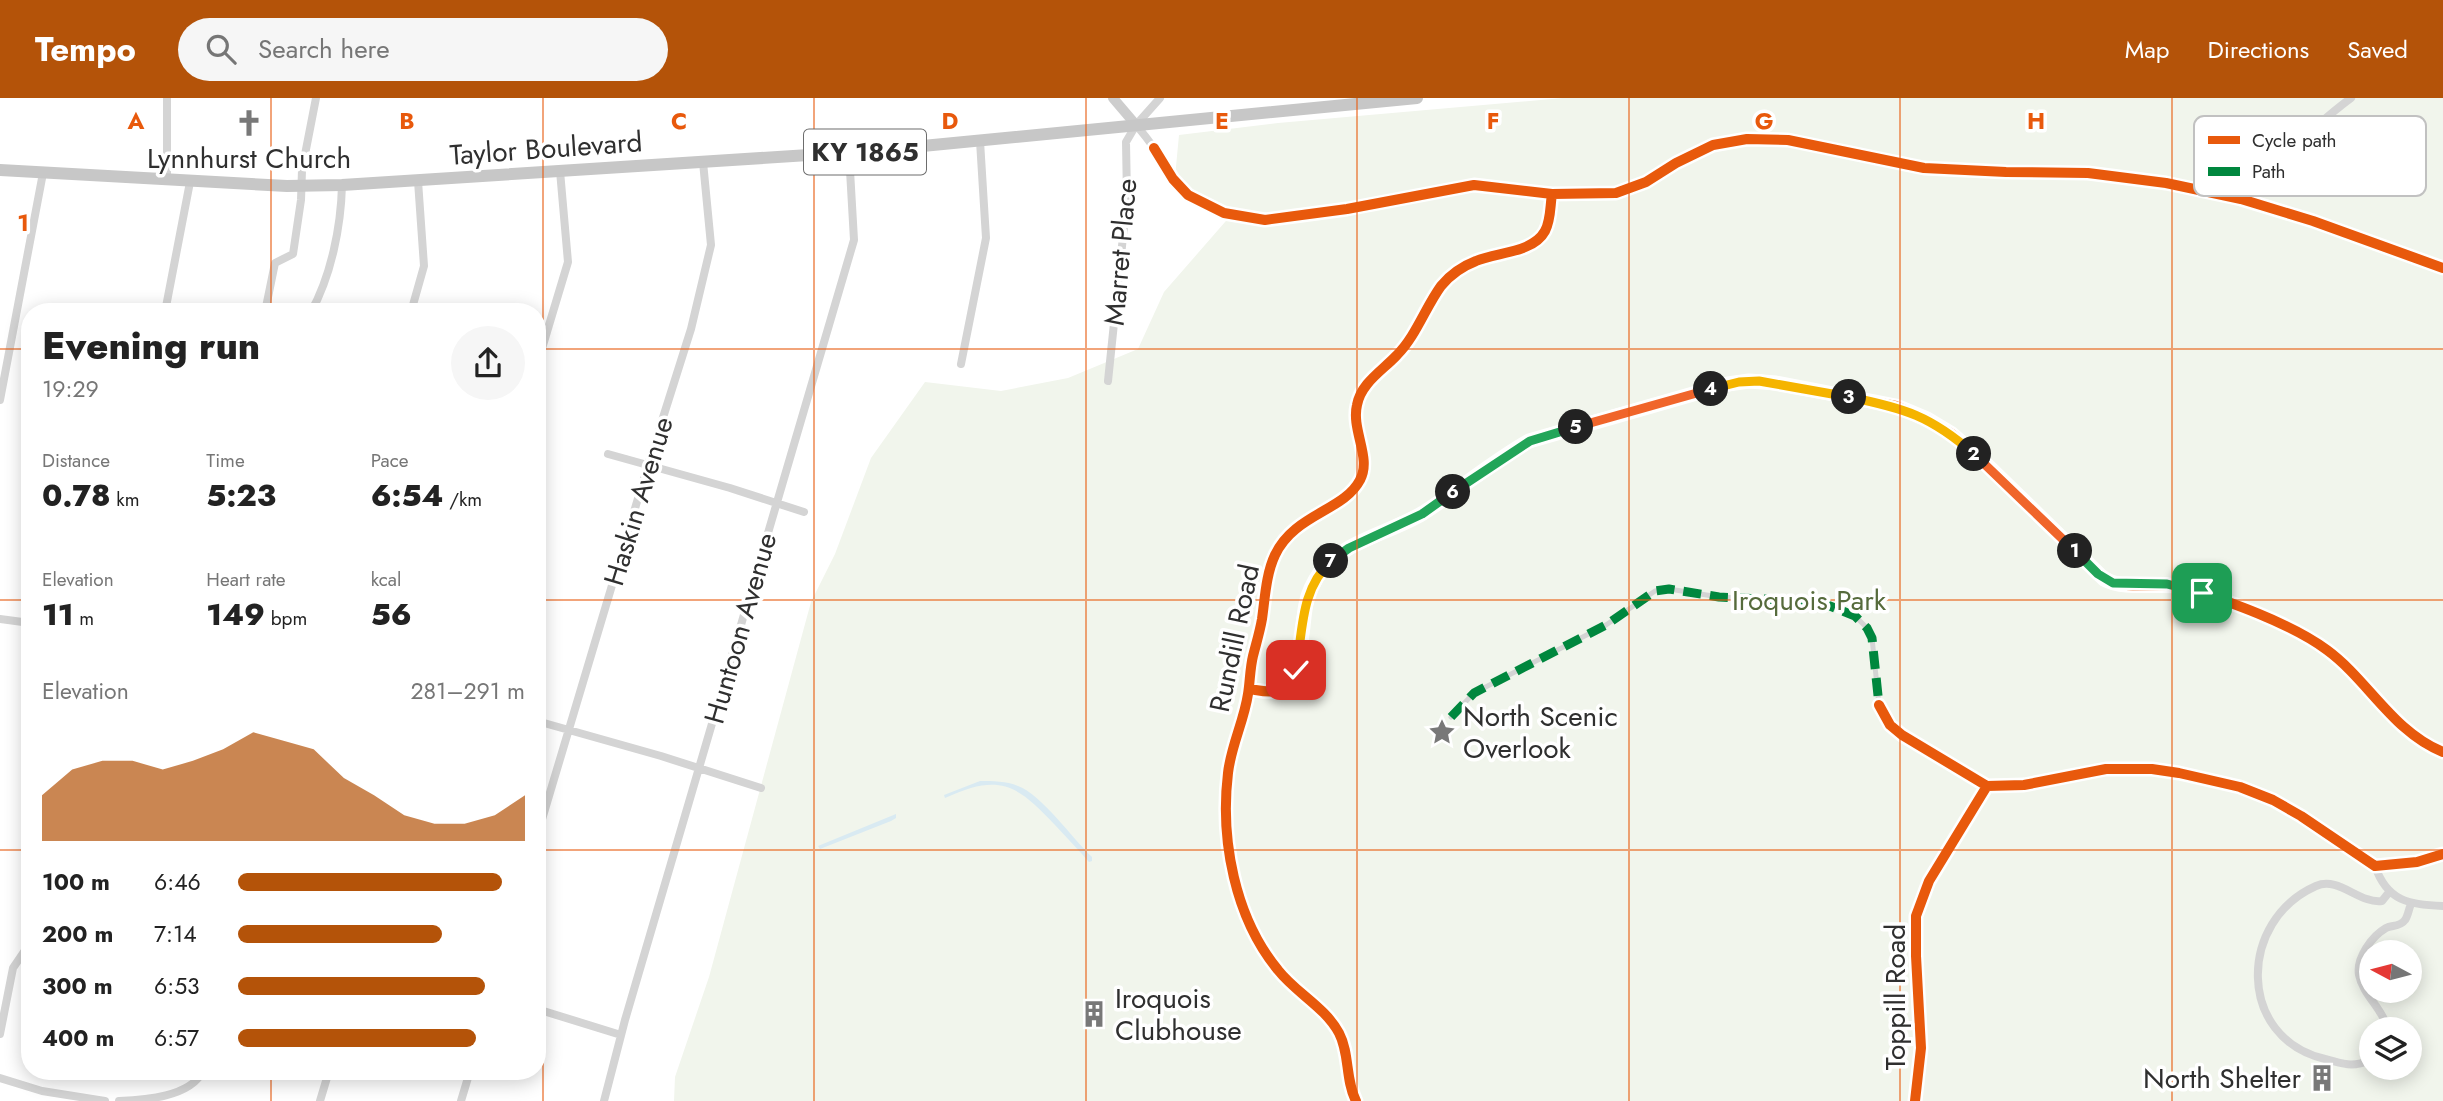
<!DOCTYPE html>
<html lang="en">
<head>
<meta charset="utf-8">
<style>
	:root { --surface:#fff; --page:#f6f6f6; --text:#222; --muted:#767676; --accent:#b45309 }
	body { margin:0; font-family:Jost,sans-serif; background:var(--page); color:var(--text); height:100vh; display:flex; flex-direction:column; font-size:26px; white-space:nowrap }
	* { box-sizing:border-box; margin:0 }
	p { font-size:23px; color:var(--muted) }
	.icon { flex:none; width:38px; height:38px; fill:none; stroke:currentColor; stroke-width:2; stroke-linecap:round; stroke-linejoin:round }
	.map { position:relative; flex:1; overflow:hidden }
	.panel { position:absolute; left:21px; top:205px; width:525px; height:777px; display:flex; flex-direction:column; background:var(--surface); border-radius:28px; box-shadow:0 4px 18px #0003 }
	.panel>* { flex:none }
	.needle { width:46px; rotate:277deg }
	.controls { position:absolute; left:2359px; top:842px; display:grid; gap:14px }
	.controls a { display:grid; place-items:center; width:63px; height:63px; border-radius:50%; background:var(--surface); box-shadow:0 4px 18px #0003; font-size:35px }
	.pin { position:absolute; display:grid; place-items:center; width:60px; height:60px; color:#fff; margin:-30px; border-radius:14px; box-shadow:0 4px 10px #0006 }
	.km { position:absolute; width:35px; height:35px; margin:-18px; border-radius:50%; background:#222; color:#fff; font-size:19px; line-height:35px; text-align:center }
	.round { display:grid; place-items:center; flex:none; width:74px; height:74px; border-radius:37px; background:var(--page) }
	.overview { display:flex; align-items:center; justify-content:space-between; height:119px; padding:0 21px }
	h1 { font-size:38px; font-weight:800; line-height:52px }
	.stats { display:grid; grid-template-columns:repeat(3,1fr); gap:10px; height:119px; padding:7px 21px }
	.stats div { display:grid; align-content:center }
	.stats b { font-size:30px; font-weight:800 }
	.stats small { font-size:19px; font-weight:400 }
	.stats p { font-size:19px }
	.chart { height:196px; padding:14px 21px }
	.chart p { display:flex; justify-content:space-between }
	.chart svg { width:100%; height:126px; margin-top:7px; fill:var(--accent); opacity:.7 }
	ul { padding:0 21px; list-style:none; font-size:23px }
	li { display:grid; grid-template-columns:112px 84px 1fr; align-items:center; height:52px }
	li i { height:18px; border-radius:9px; background:var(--accent) }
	header { display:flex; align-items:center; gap:42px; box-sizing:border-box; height:98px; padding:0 35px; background:var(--accent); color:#fff }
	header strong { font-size:33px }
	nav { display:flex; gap:38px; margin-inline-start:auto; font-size:24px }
	.search { width:490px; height:63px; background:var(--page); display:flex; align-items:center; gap:18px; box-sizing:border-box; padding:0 24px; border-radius:38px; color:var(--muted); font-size:26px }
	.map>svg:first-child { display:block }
</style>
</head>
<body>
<header>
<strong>Tempo</strong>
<div class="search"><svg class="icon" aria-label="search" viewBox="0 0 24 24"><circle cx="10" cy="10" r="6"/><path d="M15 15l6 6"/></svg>Search here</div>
<nav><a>Map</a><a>Directions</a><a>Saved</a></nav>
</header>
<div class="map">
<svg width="2443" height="1003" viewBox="0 0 2443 1003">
	<rect width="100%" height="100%" fill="#fff"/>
	<path fill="#f1f5ec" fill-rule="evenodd" d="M 1563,0 L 2443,0 L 2443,1003 L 674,1003 L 675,979 L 709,879 L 811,504 L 835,456 L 871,360 L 925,284 L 1001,293 L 1068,280 L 1138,251 L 1164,194 L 1232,116 L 1212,110 L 1175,79 L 1179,37 L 1278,25 ZM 2371,854 L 2410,854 L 2410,892 L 2371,892 ZM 2371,931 L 2410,931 L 2410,970 L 2371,970 Z"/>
	<path fill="#d9eaf2" d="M 980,683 C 993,683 1006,683 1018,688 C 1042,697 1072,740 1092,759 L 1092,763 L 1089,764 C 1078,751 1066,739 1055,727 C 1017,686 999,675 945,700 L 944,697 Z
		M 896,716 L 896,720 L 891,723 L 820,751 L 818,748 Z"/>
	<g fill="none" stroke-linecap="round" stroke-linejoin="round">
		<path stroke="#d4d4d4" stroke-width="5" d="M 1451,619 L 1474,595 L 1606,527 L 1655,493 L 1669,491 L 1719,499 L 1806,503 L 1830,508 L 1855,518 L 1867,530 L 1872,540 L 1879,607"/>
		<path stroke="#d4d4d4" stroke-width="8" d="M 1136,27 C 1142,34 1148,41 1153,49 C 1164,64 1170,82 1185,94 C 1246,147 1369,106 1440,93 C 1451,91 1463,87 1474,87 C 1485,86 1497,89 1509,90 C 1546,94 1589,103 1626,93 C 1644,88 1659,76 1674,66 C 1703,49 1733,40 1766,40 C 1820,41 1870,65 1923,70 C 1990,76 2057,70 2124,78 C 2233,92 2342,128 2443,170
			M 167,82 L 167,0
			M 2227,98 C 2273,71 2309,31 2351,0
			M 165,214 L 190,84
			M 265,214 L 275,165 L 293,156 L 301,102 L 302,72 L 316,0
			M 311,214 C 331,178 341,129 342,87
			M 411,214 L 424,168 L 418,83
			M 961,266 L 986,140 L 980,43
			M 537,267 L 568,164 L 560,73
			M 1108,283 L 1127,100 L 1126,44 L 1136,27 L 1160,0
			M 0,302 L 43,75
			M 608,356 L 730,390 L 804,414
			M 0,521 L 30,525
			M 1249,591 C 1257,592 1267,595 1276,593 C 1303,586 1301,529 1306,506 C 1308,494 1314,483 1321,473 C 1346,442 1390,435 1423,415 C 1459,392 1492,364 1529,343 L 1728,286 L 1749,283 L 1776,285 L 1896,308 L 1927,321 L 1952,336 L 1986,366 L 2104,481 C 2127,493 2158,484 2185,489 C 2227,503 2291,525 2327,552 C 2368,582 2393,634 2443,654
			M 1879,607 L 1890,627 L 1902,637 L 1987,688 L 2024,687 L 2106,671 L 2125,670 L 2179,675 L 2240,689 L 2273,702 L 2301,718 L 2375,768 C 2387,803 2409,807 2443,808
			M 537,623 L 661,658 L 761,690
			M 537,738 L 648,367 L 691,231 L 711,147 L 703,64
			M 2375,768 L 2417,764 L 2443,756
			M 537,911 L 621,937
			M 2388,931 C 2383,911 2363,897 2359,877 C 2356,860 2372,838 2386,830 C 2392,827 2400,829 2405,822 C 2408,818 2409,810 2411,806
			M 0,936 L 13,870 L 30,845
			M 2371,962 C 2351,970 2345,966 2325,961 C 2236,940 2238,822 2316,788 C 2339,778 2359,806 2382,803 L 2390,793
			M 0,980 L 42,993 L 105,1003
			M 119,1003 C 145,1002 190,999 203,973
			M 320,1003 L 329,973
			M 461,1003 L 470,973
			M 604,1003 L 625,922 L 854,142 L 849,55
			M 1356,1003 C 1345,981 1350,956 1339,935 C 1325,909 1296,895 1278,872 C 1235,820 1220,742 1228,675 C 1231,648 1244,623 1248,596 C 1250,584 1250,570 1253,558 C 1256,546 1260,533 1262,521 C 1265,500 1266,476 1275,457 C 1294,416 1344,413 1360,382 C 1372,360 1351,332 1357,307 C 1361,285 1382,273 1397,257 C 1416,238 1425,210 1441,188 C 1450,177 1463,168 1476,163 C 1497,154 1533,155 1545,133 C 1551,122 1550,108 1552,96
			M 1915,1003 L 1921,950 L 1916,858 L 1916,818 L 1929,783 L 1987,688"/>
		<path stroke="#cdcdcd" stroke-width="10" d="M 1113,0 L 1136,27"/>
		<path stroke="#c7c7c7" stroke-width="12" d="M 0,72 L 287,88 L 342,87 L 871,53 L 1417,0"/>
		<path stroke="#00873e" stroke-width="9" stroke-dasharray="18 9" stroke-linecap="butt" d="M 1451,619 L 1474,595 L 1606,527 L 1655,493 L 1669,491 L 1719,499 L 1806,503 L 1830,508 L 1855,518 L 1867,530 L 1872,540 L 1879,607"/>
		<defs>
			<path id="cycleway" d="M 1154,50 L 1173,81 L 1188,97 L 1224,115 L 1265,122 L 1347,111 L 1474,87 L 1552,96 L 1616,95 L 1646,84 L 1676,65 L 1713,47 L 1747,41 L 1788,42 L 1924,70 L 2006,74 L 2088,75 L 2166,85 L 2241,101 L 2313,123 L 2443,170
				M 1249,591 C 1257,592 1267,595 1276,593 C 1303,586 1301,529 1306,506 C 1308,494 1314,483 1321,473 C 1346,442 1390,435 1423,415 C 1459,392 1492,364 1529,343 L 1728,286 L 1749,283 L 1776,285 L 1896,308 L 1927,321 L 1952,336 L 1986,366 L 2104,481 C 2127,493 2158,484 2185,489 C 2227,503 2291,525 2327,552 C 2368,582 2393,634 2443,654
				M 1879,607 L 1890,627 L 1902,637 L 1987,688 L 2024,687 L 2106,671 L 2152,671 L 2179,675 L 2240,689 L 2273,702 L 2301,718 L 2375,768 L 2417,764 L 2443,756
				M 1356,1003 C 1345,981 1350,956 1339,935 C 1325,909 1296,895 1278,872 C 1235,820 1220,742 1228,675 C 1231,648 1244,623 1248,596 C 1250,584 1250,570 1253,558 C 1256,546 1260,533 1262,521 C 1265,500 1266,476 1275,457 C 1294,416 1344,413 1360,382 C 1372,360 1351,332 1357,307 C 1361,285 1382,273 1397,257 C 1416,238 1425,210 1441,188 C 1450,177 1463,168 1476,163 C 1497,154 1533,155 1545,133 C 1551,122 1550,108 1552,96
				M 1915,1003 L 1921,950 L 1916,858 L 1916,818 L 1929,783 L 1987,688"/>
		</defs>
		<use href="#cycleway" stroke="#fff" stroke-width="15"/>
		<use href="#cycleway" stroke="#e8590c" stroke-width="10"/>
	</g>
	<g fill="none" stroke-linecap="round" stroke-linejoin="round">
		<defs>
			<path id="split-1" d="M 2075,453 L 2098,476 L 2113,485 L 2167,486 L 2202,495"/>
			<path id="split-2" d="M 1974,356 L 2075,453"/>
			<path id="split-3" d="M 1849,299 C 1904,310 1931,318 1974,356"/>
			<path id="split-4" d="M 1711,291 L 1739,284 L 1759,283 L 1849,299"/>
			<path id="split-5" d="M 1576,329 L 1711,291"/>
			<path id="split-6" d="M 1453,394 L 1530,343 L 1576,329"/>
			<path id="split-7" d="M 1331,463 L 1349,450 L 1422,416 L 1453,394"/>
			<path id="split-8" d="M 1296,572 C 1303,533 1300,492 1331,463"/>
		</defs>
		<use href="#split-1" stroke="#fff" stroke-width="14"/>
		<use href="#split-2" stroke="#fff" stroke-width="14"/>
		<use href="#split-3" stroke="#fff" stroke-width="14"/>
		<use href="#split-4" stroke="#fff" stroke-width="14"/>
		<use href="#split-5" stroke="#fff" stroke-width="14"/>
		<use href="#split-6" stroke="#fff" stroke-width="14"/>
		<use href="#split-7" stroke="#fff" stroke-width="14"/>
		<use href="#split-8" stroke="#fff" stroke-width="14"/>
		<use href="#split-1" stroke="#22a559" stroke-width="9"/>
		<use href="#split-2" stroke="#f0652b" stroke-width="9"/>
		<use href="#split-3" stroke="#f5b400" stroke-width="9"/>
		<use href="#split-4" stroke="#f5b400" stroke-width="9"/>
		<use href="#split-5" stroke="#f0652b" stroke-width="9"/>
		<use href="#split-6" stroke="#22a559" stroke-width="9"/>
		<use href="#split-7" stroke="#22a559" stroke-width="9"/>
		<use href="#split-8" stroke="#f5b400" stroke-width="9"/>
	</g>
	<path fill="none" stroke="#e8590c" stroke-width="2" stroke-opacity="0.55" d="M 271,0 L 271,214M 543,0 L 543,1003M 814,0 L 814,1003M 1086,0 L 1086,1003M 1357,0 L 1357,1003M 1629,0 L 1629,1003M 1900,0 L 1900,1003M 2172,0 L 2172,1003M 0,251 L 30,251M 537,251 L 2443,251M 0,502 L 30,502M 537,502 L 2443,502M 0,752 L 30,752M 537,752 L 2443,752M 271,973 L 271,1003"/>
	<defs>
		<symbol id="church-bare" viewBox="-9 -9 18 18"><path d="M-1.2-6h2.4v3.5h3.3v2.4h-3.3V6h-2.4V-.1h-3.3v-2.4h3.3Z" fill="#787878" stroke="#fff" stroke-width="2.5" paint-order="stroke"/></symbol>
		<symbol id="sight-bare" viewBox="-9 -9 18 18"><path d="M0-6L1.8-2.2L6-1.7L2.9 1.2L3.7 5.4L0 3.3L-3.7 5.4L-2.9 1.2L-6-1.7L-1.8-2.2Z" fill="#787878" stroke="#fff" stroke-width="2.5" paint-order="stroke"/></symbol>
		<symbol id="building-bare" viewBox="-9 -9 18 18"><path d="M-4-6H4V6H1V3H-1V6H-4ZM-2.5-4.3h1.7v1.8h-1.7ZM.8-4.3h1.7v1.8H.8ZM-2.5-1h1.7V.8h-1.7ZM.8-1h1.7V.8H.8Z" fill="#787878" stroke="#fff" stroke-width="2.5" paint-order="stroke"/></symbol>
	</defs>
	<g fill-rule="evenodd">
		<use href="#church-bare" x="230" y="6" width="38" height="38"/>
		<use href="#sight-bare" x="1423" y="615" width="38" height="38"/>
		<use href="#building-bare" x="1075" y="897" width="38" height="38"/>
		<use href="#building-bare" x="2303" y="961" width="38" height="38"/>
	</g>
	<g text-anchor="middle" stroke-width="7" stroke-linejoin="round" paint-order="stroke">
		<rect fill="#fff" stroke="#6d6d6d" stroke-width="2" x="804" y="31.5" width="122" height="45" rx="5"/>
		<g font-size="26" font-weight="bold" fill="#2f2f2f">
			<text x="865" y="63">KY 1865</text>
		</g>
		<g font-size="28" fill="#2f2f2f" stroke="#fff">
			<text transform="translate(546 50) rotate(-4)" y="10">Taylor Boulevard</text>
			<text transform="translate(1120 154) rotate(-85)" y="10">Marret Place</text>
			<text transform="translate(638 403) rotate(-73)" y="10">Haskin Avenue</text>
			<text transform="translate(740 530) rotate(-74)" y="10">Huntoon Avenue</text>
			<text transform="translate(1234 540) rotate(-78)" y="10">Rundill Road</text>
			<text transform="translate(1895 899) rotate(-90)" y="10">Toppill Road</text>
		</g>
		<g font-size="28" fill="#2f2f2f" stroke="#fff" text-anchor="start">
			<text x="249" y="70" text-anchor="middle">Lynnhurst Church</text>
			<text x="1463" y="628">North Scenic<tspan x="1463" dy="32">Overlook</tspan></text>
			<text x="1115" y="910">Iroquois<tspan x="1115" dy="32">Clubhouse</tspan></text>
			<text x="2301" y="990" text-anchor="end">North Shelter</text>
		</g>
		<g font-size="28" fill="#566b3c" stroke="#fff">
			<text x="1809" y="512">Iroquois Park</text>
		</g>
	</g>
	<rect x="2194" y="18" width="232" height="80" rx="10" fill="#fff" stroke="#c1c1c1" stroke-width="2"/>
	<rect x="2208" y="38" width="32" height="8" fill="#e8590c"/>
	<rect x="2208" y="69" width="32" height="9" fill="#00873e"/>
	<g font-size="19" fill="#2f2f2f">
		<text x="2252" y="49">Cycle path</text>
		<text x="2252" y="80">Path</text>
	</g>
	<g font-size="23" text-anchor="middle" font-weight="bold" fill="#e8590c" stroke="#fff" stroke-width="7" stroke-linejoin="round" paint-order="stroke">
		<text x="136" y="31">A</text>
		<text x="407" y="31">B</text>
		<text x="679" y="31">C</text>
		<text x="950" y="31">D</text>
		<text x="1222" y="31">E</text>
		<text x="1493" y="31">F</text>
		<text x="1764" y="31">G</text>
		<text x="2036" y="31">H</text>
		<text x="23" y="133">1</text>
	</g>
</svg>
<div class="controls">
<a><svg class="needle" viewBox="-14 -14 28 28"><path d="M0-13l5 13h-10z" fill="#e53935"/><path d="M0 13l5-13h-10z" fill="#767676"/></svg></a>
<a><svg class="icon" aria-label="layers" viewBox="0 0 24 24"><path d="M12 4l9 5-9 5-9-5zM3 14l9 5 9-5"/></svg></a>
</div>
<div class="pin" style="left:2202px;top:495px;background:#1e9e55"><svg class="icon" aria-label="arrive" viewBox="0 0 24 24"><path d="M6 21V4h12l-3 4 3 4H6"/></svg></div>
<div class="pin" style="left:1296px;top:572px;background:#d93025"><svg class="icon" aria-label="check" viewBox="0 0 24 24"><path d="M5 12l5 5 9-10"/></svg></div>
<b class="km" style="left:2075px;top:453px">1</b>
<b class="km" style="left:1974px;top:356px">2</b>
<b class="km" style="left:1849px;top:299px">3</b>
<b class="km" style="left:1711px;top:291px">4</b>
<b class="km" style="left:1576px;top:329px">5</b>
<b class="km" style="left:1453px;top:394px">6</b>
<b class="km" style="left:1331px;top:463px">7</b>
<section class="panel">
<div class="overview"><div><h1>Evening run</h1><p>19:29</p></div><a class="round"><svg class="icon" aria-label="share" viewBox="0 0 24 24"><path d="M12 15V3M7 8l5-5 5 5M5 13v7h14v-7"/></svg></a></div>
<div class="stats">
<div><p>Distance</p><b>0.78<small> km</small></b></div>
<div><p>Time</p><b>5:23</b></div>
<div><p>Pace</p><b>6:54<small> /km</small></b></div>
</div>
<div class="stats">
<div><p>Elevation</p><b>11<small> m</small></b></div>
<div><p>Heart rate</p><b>149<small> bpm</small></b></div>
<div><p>kcal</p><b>56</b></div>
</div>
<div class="chart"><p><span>Elevation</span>281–291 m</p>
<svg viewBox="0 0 160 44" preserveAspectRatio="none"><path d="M0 44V28L10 19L20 16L30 16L40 19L50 16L60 12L70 6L80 9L90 12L100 22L110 28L120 35L130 38L140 38L150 35L160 28V44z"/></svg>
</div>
<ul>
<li><b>100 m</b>6:46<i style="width:92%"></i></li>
<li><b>200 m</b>7:14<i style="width:71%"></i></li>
<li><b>300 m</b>6:53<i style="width:86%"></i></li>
<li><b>400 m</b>6:57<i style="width:83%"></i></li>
</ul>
</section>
</div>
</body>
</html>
